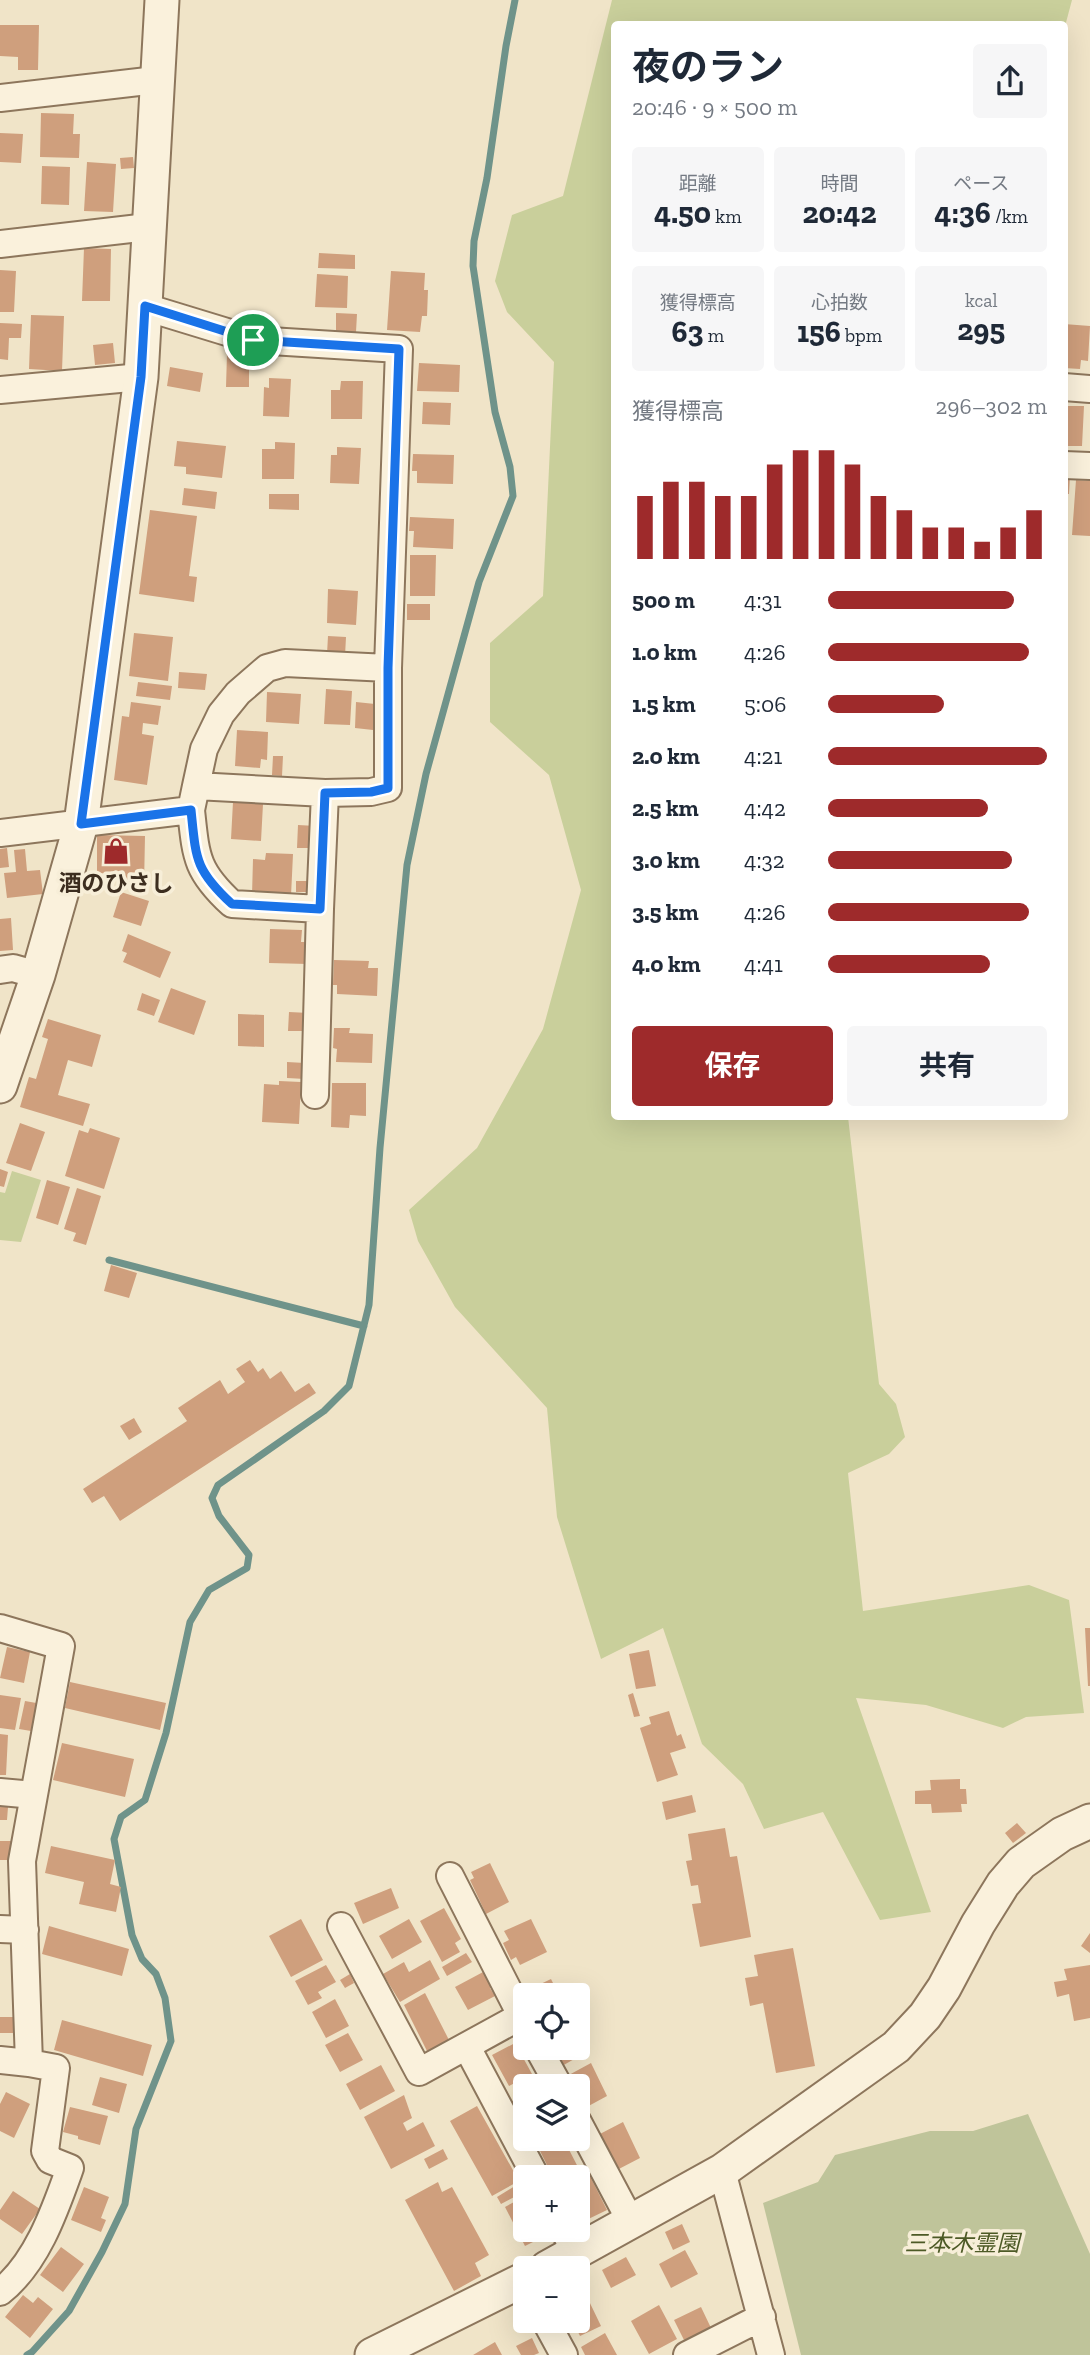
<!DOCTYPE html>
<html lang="ja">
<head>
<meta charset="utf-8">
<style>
	:root { --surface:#fff; --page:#f6f6f7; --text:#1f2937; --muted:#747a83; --accent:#9e2a2b }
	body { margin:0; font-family:"Zilla Slab","Noto Sans JP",serif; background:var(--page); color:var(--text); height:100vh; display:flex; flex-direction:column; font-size:26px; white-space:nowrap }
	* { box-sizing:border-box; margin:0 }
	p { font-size:23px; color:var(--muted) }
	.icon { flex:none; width:38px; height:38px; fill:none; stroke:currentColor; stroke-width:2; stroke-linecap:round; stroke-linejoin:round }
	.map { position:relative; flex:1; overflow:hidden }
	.sheet { position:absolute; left:611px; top:21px; width:457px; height:1099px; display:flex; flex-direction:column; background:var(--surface); border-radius:7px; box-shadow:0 7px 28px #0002 }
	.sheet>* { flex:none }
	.fabs { position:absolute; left:513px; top:1983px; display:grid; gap:14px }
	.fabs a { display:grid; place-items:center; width:77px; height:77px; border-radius:7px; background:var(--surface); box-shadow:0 7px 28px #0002; font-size:35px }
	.pin { position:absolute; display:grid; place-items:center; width:60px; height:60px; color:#fff; margin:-30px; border:4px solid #fff; border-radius:50%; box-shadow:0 2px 7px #0007 }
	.round { display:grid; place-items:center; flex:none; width:74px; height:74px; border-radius:7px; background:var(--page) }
	.overview { display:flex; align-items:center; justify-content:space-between; height:119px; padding:0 21px }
	h1 { font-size:38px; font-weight:700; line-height:52px }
	.metrics { display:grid; grid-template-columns:repeat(3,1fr); gap:10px; height:119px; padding:7px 21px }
	.metrics div { display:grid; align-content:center; border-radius:7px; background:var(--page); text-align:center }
	.metrics b { font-size:30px; font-weight:700 }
	.metrics small { font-size:19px; font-weight:400 }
	.metrics p { font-size:19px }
	.chart { height:196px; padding:14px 21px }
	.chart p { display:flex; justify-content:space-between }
	.chart svg { width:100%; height:126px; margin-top:7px; stroke:var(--accent); stroke-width:6 }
	.primary-button { display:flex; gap:14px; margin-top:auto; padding:14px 21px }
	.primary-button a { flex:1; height:80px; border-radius:7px; background:var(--accent); color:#fff; font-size:28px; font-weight:700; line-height:80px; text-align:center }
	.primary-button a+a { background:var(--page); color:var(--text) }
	ul { padding:0 21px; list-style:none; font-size:23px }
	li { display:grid; grid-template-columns:112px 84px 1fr; align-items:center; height:52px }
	li i { height:18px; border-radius:9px; background:var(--accent) }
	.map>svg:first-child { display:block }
</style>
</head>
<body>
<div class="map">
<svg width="1090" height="2355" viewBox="0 0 1090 2355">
	<rect width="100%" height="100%" fill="#f0e4c8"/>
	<path fill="#c9cf9b" d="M 612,0 L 1072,0 L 1064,30 L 1064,24 L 614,24 L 614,1116 L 848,1117 L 879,1384 L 896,1404 L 905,1437 L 889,1454 L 848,1473 L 863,1611 L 1029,1585 L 1069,1600 L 1084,1713 L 1026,1717 L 1003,1728 L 926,1705 L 856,1698 L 931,1912 L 880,1920 L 823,1812 L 764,1829 L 743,1784 L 702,1744 L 663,1628 L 601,1659 L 557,1517 L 547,1408 L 455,1307 L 418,1241 L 409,1210 L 477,1148 L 543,1029 L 581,890 L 549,775 L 490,722 L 490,643 L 543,596 L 554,362 L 507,312 L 495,281 L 512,215 L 563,196 Z
		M 12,1171 L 41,1180 L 21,1242 L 0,1240 L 0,1192 L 5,1193 Z"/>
	<path fill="#bfc49a" d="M 1028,2114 L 1090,2254 L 1090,2355 L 801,2355 L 763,2203 L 818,2182 L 835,2155 L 930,2131 L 973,2131 Z"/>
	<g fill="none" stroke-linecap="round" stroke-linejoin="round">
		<path stroke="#6f938a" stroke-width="7" d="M 109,1260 L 364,1326
			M 27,2355 L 32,2352 L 69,2311 L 102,2252 L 125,2204 L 136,2129 L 171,2041 L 165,1998 L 156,1974 L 142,1959 L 132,1935 L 114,1839 L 121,1817 L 145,1800 L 166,1733 L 190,1622 L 209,1590 L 247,1568 L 249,1555 L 219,1516 L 212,1498 L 218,1485 L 324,1411 L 349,1386 L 369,1305 L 380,1148 L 407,865 L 426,774 L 479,582 L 513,496 L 510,467 L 495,412 L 473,266 L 474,241 L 487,178 L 506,46 L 515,0"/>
	</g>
	<path fill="#cf9f7d" d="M 0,25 L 39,25 L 38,70 L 18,70 L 18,57 L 0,56 Z
		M 41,113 L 74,114 L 73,134 L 80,134 L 79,158 L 40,157 Z
		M 0,133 L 23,134 L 21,163 L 0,162 Z
		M 133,157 L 134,168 L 121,169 L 120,158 Z
		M 87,162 L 116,164 L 113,212 L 84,211 Z
		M 42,166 L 70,167 L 69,205 L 41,204 Z
		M 84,248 L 111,249 L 110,301 L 82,301 Z
		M 319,253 L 355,255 L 355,269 L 318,268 Z
		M 0,270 L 16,271 L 14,312 L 0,312 Z
		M 391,271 L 425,273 L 424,290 L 428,290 L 427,316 L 422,316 L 420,332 L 387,330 Z
		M 317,274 L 348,276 L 347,308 L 315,307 Z
		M 336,313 L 357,314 L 356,332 L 336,331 Z
		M 31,315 L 64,316 L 62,371 L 29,369 Z
		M 0,323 L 22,324 L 21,338 L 9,338 L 8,360 L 0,359 Z
		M 1064,324 L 1090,326 L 1088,361 L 1081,360 L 1080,369 L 1064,368 Z
		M 113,343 L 115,363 L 95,365 L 93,345 Z
		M 227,354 L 249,354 L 249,387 L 226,387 Z
		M 419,363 L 460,365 L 459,392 L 417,391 Z
		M 170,367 L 203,373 L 200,392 L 167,386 Z
		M 269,378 L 291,379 L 289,417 L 263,416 L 264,387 L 269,388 Z
		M 341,381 L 363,381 L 362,419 L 331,419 L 331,390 L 340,390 Z
		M 423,402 L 451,403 L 450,425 L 422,424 Z
		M 1064,406 L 1084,406 L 1082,446 L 1064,446 Z
		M 177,441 L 226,446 L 222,478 L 186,474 L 186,467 L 174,466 Z
		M 275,442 L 295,443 L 294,479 L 262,479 L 262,449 L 275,449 Z
		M 337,447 L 361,448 L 359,484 L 330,483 L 331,455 L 337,455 Z
		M 413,454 L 454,455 L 453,484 L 417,483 L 417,471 L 412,471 Z
		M 1064,475 L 1070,475 L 1069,494 L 1064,494 Z
		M 1076,480 L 1090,481 L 1090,536 L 1072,535 Z
		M 184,488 L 217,492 L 215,509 L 182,505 Z
		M 269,494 L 299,494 L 299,510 L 269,509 Z
		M 150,510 L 197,516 L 189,576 L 197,577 L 194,602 L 139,594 Z
		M 410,517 L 454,519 L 453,549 L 413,547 L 414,531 L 409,531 Z
		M 410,555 L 436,555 L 435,596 L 410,596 Z
		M 328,589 L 358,591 L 356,625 L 327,623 Z
		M 407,604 L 430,604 L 430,620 L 407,620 Z
		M 134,633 L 173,637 L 168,681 L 129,676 Z
		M 328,636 L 346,637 L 345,656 L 327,654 Z
		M 179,672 L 207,674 L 205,690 L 178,688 Z
		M 138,682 L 172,686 L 170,700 L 136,696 Z
		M 326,689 L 352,691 L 350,725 L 324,724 Z
		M 267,692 L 301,694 L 299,724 L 266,722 Z
		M 131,702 L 161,706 L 158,725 L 143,723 L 142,734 L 154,736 L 147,785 L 114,780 L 122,716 L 129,717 Z
		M 356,702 L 375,704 L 373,730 L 355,728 Z
		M 237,730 L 268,732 L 267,760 L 261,759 L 260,768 L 235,766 Z
		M 273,756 L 283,756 L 282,776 L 272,775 Z
		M 233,802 L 263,804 L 261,841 L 231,839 Z
		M 298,825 L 316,826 L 316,848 L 297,848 Z
		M 97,835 L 145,836 L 144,886 L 120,885 L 119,874 L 97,873 Z
		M 7,848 L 9,867 L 0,868 L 0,849 Z
		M 25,849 L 27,871 L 40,870 L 43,894 L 7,898 L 4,873 L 16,872 L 14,850 Z
		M 266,853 L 293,854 L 291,896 L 252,895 L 253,859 L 265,860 Z
		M 296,881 L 312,881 L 312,892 L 296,892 Z
		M 121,892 L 149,901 L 141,926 L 113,917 Z
		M 11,918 L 13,950 L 0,951 L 0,919 Z
		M 270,929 L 302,930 L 301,942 L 309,942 L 308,964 L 269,963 Z
		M 128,934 L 171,952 L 160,978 L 123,962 L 127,953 L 122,951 Z
		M 334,960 L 369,961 L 368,968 L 378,968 L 377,996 L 337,994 L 337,985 L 333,985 Z
		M 171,988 L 206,1001 L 194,1035 L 158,1022 Z
		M 142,993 L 160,1000 L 154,1016 L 137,1010 Z
		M 289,1012 L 309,1013 L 309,1031 L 288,1031 Z
		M 238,1014 L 264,1015 L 264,1047 L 238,1046 Z
		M 48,1019 L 101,1035 L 92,1067 L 68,1060 L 58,1095 L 90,1104 L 83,1126 L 20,1107 L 29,1077 L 36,1079 L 48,1039 L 42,1037 Z
		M 334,1028 L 350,1028 L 349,1033 L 373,1034 L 372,1063 L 336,1062 L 337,1049 L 333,1048 Z
		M 287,1062 L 305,1063 L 305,1079 L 287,1078 Z
		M 279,1081 L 301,1082 L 299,1124 L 262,1122 L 264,1084 L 279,1085 Z
		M 332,1083 L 366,1083 L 366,1116 L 350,1115 L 349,1128 L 331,1127 Z
		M 20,1123 L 45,1132 L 31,1171 L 6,1163 Z
		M 90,1128 L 120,1138 L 104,1189 L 65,1176 L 79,1130 L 88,1133 Z
		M 0,1169 L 8,1172 L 4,1187 L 0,1186 Z
		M 47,1180 L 70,1187 L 58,1225 L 36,1218 Z
		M 77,1188 L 101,1196 L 86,1245 L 73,1241 L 76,1233 L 64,1229 Z
		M 111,1265 L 137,1273 L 129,1298 L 104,1291 Z
		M 250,1360 L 258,1372 L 263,1368 L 270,1379 L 281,1371 L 295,1392 L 309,1383 L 316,1393 L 120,1521 L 104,1496 L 92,1503 L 83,1489 L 187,1421 L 178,1408 L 220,1380 L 228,1394 L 245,1382 L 236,1369 Z
		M 134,1418 L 142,1432 L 129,1440 L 120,1426 Z
		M 1085,1628 L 1090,1628 L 1090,1686 L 1088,1686 Z
		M 7,1647 L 30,1652 L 24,1683 L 0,1678 Z
		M 649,1650 L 656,1686 L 636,1689 L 629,1654 Z
		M 70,1682 L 166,1703 L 160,1730 L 65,1708 Z
		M 633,1693 L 640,1716 L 634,1717 L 628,1695 Z
		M 0,1695 L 21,1698 L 15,1730 L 0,1728 Z
		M 25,1701 L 42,1704 L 37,1732 L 19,1729 Z
		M 669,1711 L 677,1736 L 681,1734 L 686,1748 L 670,1753 L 678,1775 L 657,1782 L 640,1728 L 651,1724 L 649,1717 Z
		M 0,1734 L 8,1735 L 6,1775 L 0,1775 Z
		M 62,1743 L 134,1759 L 125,1797 L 53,1780 Z
		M 960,1779 L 960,1789 L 966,1789 L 967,1804 L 961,1804 L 962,1812 L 932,1813 L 931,1804 L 915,1804 L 915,1791 L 931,1790 L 930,1780 Z
		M 692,1795 L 696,1812 L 666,1820 L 662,1802 Z
		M 0,1806 L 8,1807 L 7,1820 L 0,1820 Z
		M 1017,1823 L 1026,1833 L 1013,1843 L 1005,1833 Z
		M 725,1828 L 730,1857 L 737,1856 L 751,1937 L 700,1947 L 692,1904 L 701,1903 L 698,1885 L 691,1886 L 686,1861 L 692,1860 L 688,1834 Z
		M 0,1841 L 15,1841 L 15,1860 L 0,1860 Z
		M 51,1846 L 115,1860 L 110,1884 L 121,1887 L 116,1912 L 79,1904 L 84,1882 L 45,1873 Z
		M 490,1863 L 509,1902 L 486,1914 L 470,1880 L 474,1878 L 471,1872 Z
		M 391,1888 L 399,1908 L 363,1924 L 354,1903 Z
		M 444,1908 L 461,1939 L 455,1943 L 460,1952 L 442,1962 L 420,1921 Z
		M 301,1919 L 323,1960 L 291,1977 L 269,1936 Z
		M 409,1919 L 422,1942 L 392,1959 L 379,1936 Z
		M 531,1919 L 547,1952 L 520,1965 L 516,1957 L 511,1960 L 503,1943 L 509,1940 L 504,1931 Z
		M 49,1926 L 129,1949 L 122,1976 L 42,1954 Z
		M 1090,1933 L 1090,1953 L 1081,1946 Z
		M 793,1948 L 815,2066 L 776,2073 L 763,2003 L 750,2006 L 745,1978 L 758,1976 L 754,1955 Z
		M 466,1953 L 472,1962 L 447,1976 L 442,1967 Z
		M 430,1960 L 440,1979 L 400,2002 L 383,1974 L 404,1962 L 409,1972 Z
		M 326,1965 L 336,1982 L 318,1992 L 322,1998 L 308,2005 L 295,1981 Z
		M 1090,1965 L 1090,2018 L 1074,2021 L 1069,1994 L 1057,1997 L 1054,1982 L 1067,1980 L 1064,1969 Z
		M 485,1971 L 493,1986 L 490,1988 L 495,1996 L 468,2010 L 455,1987 Z
		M 350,1974 L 354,1983 L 345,1988 L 340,1980 Z
		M 551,1979 L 559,1995 L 530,1995 L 528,1990 Z
		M 425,1993 L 449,2040 L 427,2051 L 404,2005 Z
		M 335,1999 L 349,2026 L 326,2038 L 312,2012 Z
		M 0,2017 L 15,2017 L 14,2033 L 0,2033 Z
		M 62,2020 L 152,2045 L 143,2076 L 54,2050 Z
		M 348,2033 L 363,2060 L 340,2072 L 325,2045 Z
		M 515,2043 L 532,2074 L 509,2086 L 492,2055 Z
		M 578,2043 L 583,2054 L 562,2066 L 552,2048 L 578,2048 Z
		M 591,2063 L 607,2096 L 583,2109 L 578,2097 L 578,2086 L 572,2086 L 567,2076 Z
		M 381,2065 L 395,2091 L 360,2110 L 346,2084 Z
		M 100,2077 L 127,2084 L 119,2113 L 92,2105 Z
		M 6,2092 L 30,2104 L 14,2138 L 0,2131 L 0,2104 Z
		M 404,2095 L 412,2118 L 403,2123 L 407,2131 L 423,2122 L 435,2146 L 391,2169 L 364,2117 Z
		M 525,2095 L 525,2129 L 511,2102 Z
		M 477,2106 L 519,2181 L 492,2196 L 450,2121 Z
		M 70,2107 L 108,2116 L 100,2145 L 78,2139 L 78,2136 L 63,2132 Z
		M 623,2122 L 640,2158 L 615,2171 L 598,2135 Z
		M 555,2138 L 563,2138 L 581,2173 L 587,2170 L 607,2210 L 578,2224 L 578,2177 L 553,2177 L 538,2147 Z
		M 443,2149 L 448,2159 L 429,2169 L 424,2159 Z
		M 438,2182 L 442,2192 L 452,2187 L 489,2255 L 475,2263 L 481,2276 L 454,2291 L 405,2200 Z
		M 515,2186 L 520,2194 L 501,2204 L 497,2197 Z
		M 84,2187 L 109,2197 L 101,2218 L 106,2220 L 101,2232 L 71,2220 Z
		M 13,2191 L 40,2209 L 22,2234 L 0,2219 L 0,2210 Z
		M 525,2196 L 525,2230 L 557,2230 L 525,2246 L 505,2207 Z
		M 682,2224 L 690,2242 L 673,2250 L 665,2232 Z
		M 61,2247 L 84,2264 L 63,2292 L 40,2275 Z
		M 685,2250 L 698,2274 L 671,2288 L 659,2264 Z
		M 626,2257 L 636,2275 L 611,2288 L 602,2270 Z
		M 23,2295 L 33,2303 L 38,2297 L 53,2309 L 30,2338 L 5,2317 Z
		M 588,2299 L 601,2326 L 580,2336 L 572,2320 L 578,2320 L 578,2304 Z
		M 659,2305 L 677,2339 L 649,2354 L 631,2321 Z
		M 701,2307 L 711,2328 L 684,2340 L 674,2320 Z
		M 605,2333 L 617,2355 L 585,2355 L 581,2347 Z
		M 532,2338 L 539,2353 L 534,2355 L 521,2355 L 516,2346 Z
		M 495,2342 L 502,2355 L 473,2355 Z"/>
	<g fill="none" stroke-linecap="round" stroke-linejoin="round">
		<defs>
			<path id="minor" d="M 0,98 L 156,80
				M 0,244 L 148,227
				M 1064,387 L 1090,389
				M 0,390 L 141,377
				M 1064,465 L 1090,466
				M 196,786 L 204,749 L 221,714 L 238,693 L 267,668 L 285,663 L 388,668
				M 191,810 C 196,857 196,871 232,904 L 320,909 L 325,793
				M 0,833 L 191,810 L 196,786 L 325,793 L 371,792 L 388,788 L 388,668 L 399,349 L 253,340 L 145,307
				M 0,970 L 13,968 L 38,975
				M 315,1095 L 320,909
				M 0,1628 L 61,1646 L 22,1861 L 29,2063 L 0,2060
				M 0,1792 L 34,1795
				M 450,1876 L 525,2023
				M 341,1926 L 419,2072 L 521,2016
				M 0,1929 L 25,1930
				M 467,2047 L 536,2177
				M 538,2048 L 559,2086
				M 578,2122 L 631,2222
				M 722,2171 L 771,2355
				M 564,2230 L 576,2253
				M 0,2292 C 37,2263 55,2210 70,2168 L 50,2160 L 45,2151 L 56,2068 L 29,2063
				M 545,2320 L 564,2355
				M 687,2355 L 762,2317"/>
			<path id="tertiary" d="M 0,1086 L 38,975 L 81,824 L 141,377 L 162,0
				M 547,2268 L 722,2171 L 896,2047 L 925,2016 L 944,1988 L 978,1924 L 1003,1884 L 1021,1863 L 1062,1834 L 1090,1821
				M 372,2355 L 525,2279"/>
		</defs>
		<use href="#minor" stroke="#8d765c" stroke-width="30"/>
		<use href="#tertiary" stroke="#8d765c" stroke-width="37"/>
		<use href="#minor" stroke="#faf1dc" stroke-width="26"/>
		<use href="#tertiary" stroke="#faf1dc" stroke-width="33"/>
	</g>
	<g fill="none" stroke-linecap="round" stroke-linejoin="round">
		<defs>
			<path id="route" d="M 145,306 L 253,340 L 399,349 L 388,668 L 388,788 L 371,792 L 325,793 L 320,909 L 232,904 C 195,870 196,859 191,810 L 81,824 L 141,377 Z"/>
		</defs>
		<use href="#route" stroke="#fff" stroke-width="14"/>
		<use href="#route" stroke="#1a73e8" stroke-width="9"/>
	</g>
	<defs>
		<symbol id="shop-bare" viewBox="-9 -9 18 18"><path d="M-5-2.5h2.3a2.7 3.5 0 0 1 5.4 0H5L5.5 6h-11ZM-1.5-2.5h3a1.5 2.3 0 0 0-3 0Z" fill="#9e2a2b" stroke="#f7eed8" stroke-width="2.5" paint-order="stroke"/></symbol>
	</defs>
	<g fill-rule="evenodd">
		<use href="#shop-bare" x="97" y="832" width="38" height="38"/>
	</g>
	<g text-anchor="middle" stroke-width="7" stroke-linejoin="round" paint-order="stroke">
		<g font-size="23" font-weight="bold" fill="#3d2e20" stroke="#f7eed8">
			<text x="116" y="891">酒のひさし</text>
		</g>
		<g font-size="23" font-style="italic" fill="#4d5a26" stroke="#f7eed8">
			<text x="962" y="2251">三本木霊園</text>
		</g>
	</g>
</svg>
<div class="fabs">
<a><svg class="icon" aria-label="locate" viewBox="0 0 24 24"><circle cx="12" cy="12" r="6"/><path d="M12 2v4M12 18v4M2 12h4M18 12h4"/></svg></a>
<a><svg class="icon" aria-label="layers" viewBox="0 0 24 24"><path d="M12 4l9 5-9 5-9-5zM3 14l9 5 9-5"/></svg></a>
<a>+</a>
<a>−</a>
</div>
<div class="pin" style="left:253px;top:340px;background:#1e9e55"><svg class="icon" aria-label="arrive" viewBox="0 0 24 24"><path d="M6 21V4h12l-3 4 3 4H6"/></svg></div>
<section class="sheet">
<div class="overview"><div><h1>夜のラン</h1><p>20:46 · 9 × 500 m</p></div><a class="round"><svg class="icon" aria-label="share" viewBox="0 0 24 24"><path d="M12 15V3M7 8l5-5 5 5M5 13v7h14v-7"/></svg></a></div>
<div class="metrics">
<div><p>距離</p><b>4.50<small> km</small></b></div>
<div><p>時間</p><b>20:42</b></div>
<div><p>ペース</p><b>4:36<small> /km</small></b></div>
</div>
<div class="metrics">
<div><p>獲得標高</p><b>63<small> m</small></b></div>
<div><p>心拍数</p><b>156<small> bpm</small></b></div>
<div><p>kcal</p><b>295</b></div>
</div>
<div class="chart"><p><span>獲得標高</span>296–302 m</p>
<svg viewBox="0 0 160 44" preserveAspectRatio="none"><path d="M5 44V22M15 44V17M25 44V17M35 44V22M45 44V22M55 44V11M65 44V6M75 44V6M85 44V11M95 44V22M105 44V27M115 44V33M125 44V33M135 44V38M145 44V33M155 44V27"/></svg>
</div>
<ul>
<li><b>500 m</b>4:31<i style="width:85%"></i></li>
<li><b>1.0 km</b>4:26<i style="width:92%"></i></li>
<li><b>1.5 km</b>5:06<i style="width:53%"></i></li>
<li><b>2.0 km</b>4:21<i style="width:100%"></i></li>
<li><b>2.5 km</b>4:42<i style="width:73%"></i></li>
<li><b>3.0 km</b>4:32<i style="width:84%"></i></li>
<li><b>3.5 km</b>4:26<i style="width:92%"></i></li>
<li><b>4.0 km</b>4:41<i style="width:74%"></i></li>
</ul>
<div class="primary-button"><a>保存</a><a>共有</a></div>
</section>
</div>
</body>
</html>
